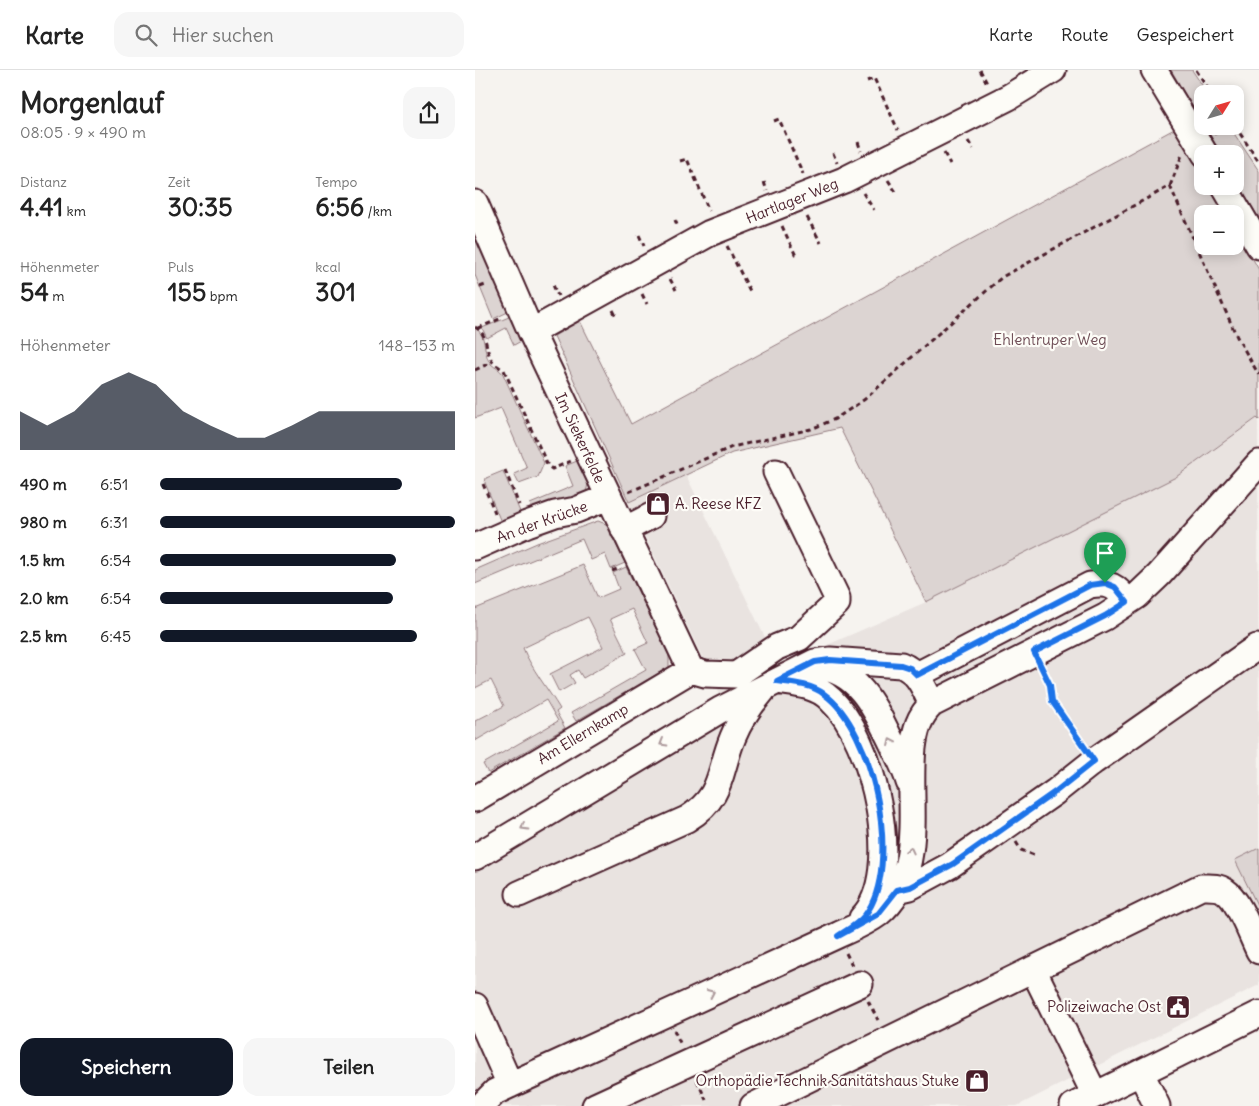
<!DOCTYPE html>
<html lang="de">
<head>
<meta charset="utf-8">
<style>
	:root { --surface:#fff; --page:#f6f6f6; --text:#222; --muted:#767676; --line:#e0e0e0; --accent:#111827 }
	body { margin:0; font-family:Delius,sans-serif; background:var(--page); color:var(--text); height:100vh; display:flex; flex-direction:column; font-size:19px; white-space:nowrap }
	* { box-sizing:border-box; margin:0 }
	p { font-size:16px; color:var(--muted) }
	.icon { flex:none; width:28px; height:28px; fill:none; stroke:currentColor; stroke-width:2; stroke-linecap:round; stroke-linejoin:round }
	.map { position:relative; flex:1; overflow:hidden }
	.side { display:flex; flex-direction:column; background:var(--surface); width:475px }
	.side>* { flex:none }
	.needle { width:32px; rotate:53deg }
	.fabs { position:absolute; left:719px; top:15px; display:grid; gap:10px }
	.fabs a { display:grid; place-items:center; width:50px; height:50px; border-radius:10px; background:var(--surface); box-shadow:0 2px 12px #0003; font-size:25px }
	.pin { position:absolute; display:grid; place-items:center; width:42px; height:42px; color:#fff; margin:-51px -21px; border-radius:50% 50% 50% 0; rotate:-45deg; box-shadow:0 0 5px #0007 }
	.pin .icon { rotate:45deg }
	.round { display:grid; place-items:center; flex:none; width:52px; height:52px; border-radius:15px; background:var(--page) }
	.summary { display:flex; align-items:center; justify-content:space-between; height:85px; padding:0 20px }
	h1 { font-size:28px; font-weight:700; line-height:38px }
	.metrics { display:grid; grid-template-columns:repeat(3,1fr); gap:8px; height:85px; padding:5px 20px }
	.metrics div { display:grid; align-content:center }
	.metrics b { font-size:25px; font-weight:700 }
	.metrics small { font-size:14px; font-weight:400 }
	.metrics p { font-size:14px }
	.chart { height:140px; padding:10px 20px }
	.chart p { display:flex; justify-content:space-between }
	.chart svg { width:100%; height:90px; margin-top:5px; fill:var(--accent); opacity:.7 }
	.primary-button { display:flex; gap:10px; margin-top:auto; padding:10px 20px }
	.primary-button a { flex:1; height:58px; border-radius:15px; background:var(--accent); color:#fff; font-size:20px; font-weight:700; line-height:58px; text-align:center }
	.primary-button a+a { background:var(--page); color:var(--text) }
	ul { padding:0 20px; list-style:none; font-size:16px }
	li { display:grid; grid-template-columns:80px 60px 1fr; align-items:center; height:38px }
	li i { height:12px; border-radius:6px; background:var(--accent) }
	header { display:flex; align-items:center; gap:30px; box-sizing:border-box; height:70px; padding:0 25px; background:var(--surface); border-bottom:1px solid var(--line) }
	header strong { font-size:24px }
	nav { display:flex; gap:28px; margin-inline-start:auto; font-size:18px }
	.search { width:350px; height:45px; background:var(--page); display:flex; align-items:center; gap:12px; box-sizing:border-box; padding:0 18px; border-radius:15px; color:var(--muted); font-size:19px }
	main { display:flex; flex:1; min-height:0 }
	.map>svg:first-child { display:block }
</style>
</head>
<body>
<header>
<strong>Karte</strong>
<div class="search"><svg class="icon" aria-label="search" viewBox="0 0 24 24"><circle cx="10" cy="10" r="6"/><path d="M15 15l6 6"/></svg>Hier suchen</div>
<nav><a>Karte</a><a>Route</a><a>Gespeichert</a></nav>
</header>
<main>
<section class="side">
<div class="summary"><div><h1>Morgenlauf</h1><p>08:05 · 9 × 490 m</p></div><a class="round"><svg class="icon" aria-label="share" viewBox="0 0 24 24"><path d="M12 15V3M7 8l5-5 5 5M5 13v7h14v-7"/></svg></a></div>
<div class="metrics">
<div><p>Distanz</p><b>4.41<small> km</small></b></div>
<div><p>Zeit</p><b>30:35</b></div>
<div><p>Tempo</p><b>6:56<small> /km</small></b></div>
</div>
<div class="metrics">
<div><p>Höhenmeter</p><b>54<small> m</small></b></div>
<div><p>Puls</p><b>155<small> bpm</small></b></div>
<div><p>kcal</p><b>301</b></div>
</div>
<div class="chart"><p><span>Höhenmeter</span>148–153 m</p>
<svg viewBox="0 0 160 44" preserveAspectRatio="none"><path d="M0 44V25L10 32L20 25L30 12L40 6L50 12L60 25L70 32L80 38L90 38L100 32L110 25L120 25L130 25L140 25L150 25L160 25V44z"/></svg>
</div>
<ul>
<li><b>490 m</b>6:51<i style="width:82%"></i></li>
<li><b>980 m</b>6:31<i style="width:100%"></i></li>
<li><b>1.5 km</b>6:54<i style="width:80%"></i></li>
<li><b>2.0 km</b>6:54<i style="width:79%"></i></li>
<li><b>2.5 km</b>6:45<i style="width:87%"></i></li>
</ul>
<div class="primary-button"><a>Speichern</a><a>Teilen</a></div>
</section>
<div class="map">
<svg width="784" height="1036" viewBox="0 0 784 1036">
	<rect width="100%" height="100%" fill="#f6f3ef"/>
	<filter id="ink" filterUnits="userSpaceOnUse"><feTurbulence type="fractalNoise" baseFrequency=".02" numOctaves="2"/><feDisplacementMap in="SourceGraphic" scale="10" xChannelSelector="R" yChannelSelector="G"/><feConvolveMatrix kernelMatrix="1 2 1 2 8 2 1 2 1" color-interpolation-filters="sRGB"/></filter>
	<g filter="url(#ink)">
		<path fill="#e9e3e0" d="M 783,348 L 784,778 L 760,790 L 784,839 L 784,915 L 542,1036 L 0,1036 L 0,771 L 246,627 L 154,432 L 211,405 L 304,596 L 451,532 L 701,407 Z"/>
		<path fill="#dcd4d2" stroke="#937a7e" d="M 696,0 L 717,0 L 733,24 L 728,24 L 727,53 Z
			M 730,56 L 754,56 L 784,101 L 784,148 L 760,108 L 760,84 L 746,84 Z
			M 703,57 L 727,99 L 728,116 L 737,116 L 753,144 L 728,144 L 728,176 L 760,176 L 760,157 L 784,200 L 784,350 L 782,348 L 701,407 L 451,532 L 365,358 L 257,383 L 154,432 L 79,266 L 105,251 L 156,354 Z
			M 0,162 L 33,242 L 18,249 L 0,205 Z
			M 34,247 L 46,271 L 39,275 L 31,258 L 12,268 L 7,258 Z
			M 0,258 C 13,265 7,284 16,294 C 20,298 25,299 28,304 L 69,393 L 63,407 L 44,414 L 39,404 L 52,398 L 26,338 L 0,348 Z
			M 102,391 L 113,414 L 111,422 L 59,444 L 55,434 L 98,416 L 90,396 Z
			M 28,401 L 48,449 L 28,457 L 10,413 L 11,408 Z
			M 123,451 L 131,454 L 150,493 L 136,499 L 130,484 L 116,490 L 107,469 L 0,514 L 0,500 L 62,473 Z
			M 108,495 L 123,528 L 144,519 L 138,503 L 151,497 L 194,585 L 194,597 L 101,651 L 96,643 L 171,600 L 160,579 L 173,573 L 157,539 L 135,549 L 152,583 L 108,608 L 103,600 L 95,605 L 100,613 L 84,622 L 75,604 L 128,577 L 113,547 L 48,578 C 56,598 73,619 85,639 L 81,642 L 90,658 L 13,703 L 8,694 L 83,651 L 71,630 L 0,671 L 0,651 L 29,636 L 16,610 L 0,618 L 0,539 Z
			M 784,778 L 784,839 L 760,790 Z"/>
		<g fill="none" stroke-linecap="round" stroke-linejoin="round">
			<defs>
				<path id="minor" d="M 679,0 L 730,84
					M 749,116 L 784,176
					M 0,133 L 56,262 L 216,600
					M 56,262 L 235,163 L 369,110 L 534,27 L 578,0
					M 149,460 L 176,446
					M 0,477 L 52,454 L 80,444 L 101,440 L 133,427
					M 343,597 C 384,600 401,640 417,673 C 423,686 430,698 434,712
					M 216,600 L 230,604 L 261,605 L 302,577 L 324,568 L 362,533 L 362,528 L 301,402
					M 442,605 L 615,515 C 634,512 642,516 652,532
					M 302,611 C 321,614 341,615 355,629 C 398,668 431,803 387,848
					M 0,729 L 216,600
					M 0,787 L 245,640 L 340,592 L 355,590 L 426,595 C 444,602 449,619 457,634 L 630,547 L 662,526 L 684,505 L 784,393
					M 422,820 L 435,817 L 474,796 L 580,722 L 619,691 L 782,577
					M 44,824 L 212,749 C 249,726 243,703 258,667 C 265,650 276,634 288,620
					M 558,899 L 620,1025
					M 0,936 L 35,1015
					M 666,1003 L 682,1036
					M 6,1036 L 20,1022 L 35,1015 L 363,865 C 376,859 391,853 403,844 C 452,804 432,732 438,678 C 440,661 444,646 457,634
					M 120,1036 L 385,914
					M 278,1036 L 726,817 C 735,817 743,816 750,821 C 764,830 776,865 784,881
					M 598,1036 L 784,944"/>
			</defs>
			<use href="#minor" stroke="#4a1f2b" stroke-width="29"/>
			<path stroke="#4a1f2b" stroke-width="3" stroke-dasharray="5 4" stroke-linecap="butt" d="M 505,0 L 513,15
				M 721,0 L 737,24
				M 392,11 L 399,8 L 423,60
				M 299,51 L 304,49 L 328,104
				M 760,56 L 784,92
				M 739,64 L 750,56
				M 493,71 L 498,79
				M 383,72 L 386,81
				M 358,83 L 362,93
				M 469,83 L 475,94
				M 205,91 L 212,89 L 234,141
				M 413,110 L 423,125
				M 289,112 L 292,121
				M 695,116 L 762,267 L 784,305
				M 388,123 L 399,140
				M 332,147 L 346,173
				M 200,150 L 203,157
				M 307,156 L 321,186
				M 164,165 L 169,176
				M 252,176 L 276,223
				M 195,209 L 201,220
				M 78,215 L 83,226
				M 5,217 L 13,214
				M 167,224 L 172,234
				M 138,240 L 142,248
				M 0,257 C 13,264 10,278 16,289 C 19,294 24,297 29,300 L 73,396 L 77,399 L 96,391
				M 3,258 L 27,248
				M 0,300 L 17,292
				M 30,400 L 44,435
				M 8,414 L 21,445
				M 154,422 L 257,377 L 336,359 L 360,349 L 390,329 L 527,207 L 695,116 L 707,85
				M 137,501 L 145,498
				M 568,599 L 575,615 L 577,631 L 607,674
				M 541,772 L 546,780 L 562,786
				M 371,883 L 377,895
				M 393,931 L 403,950
				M 199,960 L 206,975
				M 222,1010 L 231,1030"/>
			<use href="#minor" stroke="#fdfcf7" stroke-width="25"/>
		</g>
		<defs><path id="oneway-chevron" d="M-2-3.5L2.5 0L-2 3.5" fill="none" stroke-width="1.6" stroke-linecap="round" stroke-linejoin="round" transform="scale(1.25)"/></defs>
		<g stroke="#ac999b">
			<use href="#oneway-chevron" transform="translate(416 672) rotate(-115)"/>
			<use href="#oneway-chevron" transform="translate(188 673) rotate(150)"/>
			<use href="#oneway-chevron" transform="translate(49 757) rotate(149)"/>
			<use href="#oneway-chevron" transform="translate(435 780) rotate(-77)"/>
			<use href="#oneway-chevron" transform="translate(236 923) rotate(-25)"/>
		</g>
	</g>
	<g fill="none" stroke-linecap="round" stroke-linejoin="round" filter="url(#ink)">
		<defs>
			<path id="route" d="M 630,513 L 640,517 L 652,532 L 630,546 L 559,582 L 575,615 L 577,631 L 619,691 L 580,722 L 478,794 L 435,817 L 422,820 L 403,844 L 363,866 C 372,860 383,854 390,845 C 428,796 399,659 349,624 C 336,614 318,613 302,611 L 340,592 L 355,590 L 426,595 L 435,598 L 442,605 L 615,515 Z"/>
		</defs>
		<use href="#route" stroke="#fff" stroke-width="10"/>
		<use href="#route" stroke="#1a73e8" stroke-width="6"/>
	</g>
	<defs>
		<symbol id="shop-square" viewBox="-11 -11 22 22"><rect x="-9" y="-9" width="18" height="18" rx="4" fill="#4a1f2b" stroke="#fdfcf7"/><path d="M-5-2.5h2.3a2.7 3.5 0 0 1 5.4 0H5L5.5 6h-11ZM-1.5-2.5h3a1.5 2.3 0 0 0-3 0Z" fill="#fff"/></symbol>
		<symbol id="civic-square" viewBox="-11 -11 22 22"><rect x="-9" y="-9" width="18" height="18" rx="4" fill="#4a1f2b" stroke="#fdfcf7"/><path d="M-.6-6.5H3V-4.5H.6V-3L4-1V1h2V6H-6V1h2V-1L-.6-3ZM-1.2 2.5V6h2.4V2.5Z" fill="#fff"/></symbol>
	</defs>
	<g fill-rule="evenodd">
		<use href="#shop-square" x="169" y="420" width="28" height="28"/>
		<use href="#civic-square" x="689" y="923" width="28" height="28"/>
		<use href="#shop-square" x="488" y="997" width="28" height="28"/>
	</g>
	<g text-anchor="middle" stroke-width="4.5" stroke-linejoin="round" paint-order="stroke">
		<g font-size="15" fill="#4a1f2b" stroke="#fdfcf7">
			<text transform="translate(317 131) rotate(-22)" y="5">Hartlager Weg</text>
			<text transform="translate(105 368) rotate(65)" y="5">Im Siekerfelde</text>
			<text transform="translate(67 452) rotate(-20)" y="5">An der Krücke</text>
			<text transform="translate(108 664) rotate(-31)" y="5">Am Ellernkamp</text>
		</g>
		<g font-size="15" fill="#6e4c55" stroke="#fdfcf7">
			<text x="575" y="275">Ehlentruper Weg</text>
		</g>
		<g font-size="15" fill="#4a1f2b" stroke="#fdfcf7" text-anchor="end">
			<text x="200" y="439" text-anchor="start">A. Reese KFZ</text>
			<text x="686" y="942">Polizeiwache Ost</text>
			<text x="484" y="1016">Orthopädie Technik Sanitätshaus Stuke</text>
		</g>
	</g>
</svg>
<div class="fabs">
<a><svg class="needle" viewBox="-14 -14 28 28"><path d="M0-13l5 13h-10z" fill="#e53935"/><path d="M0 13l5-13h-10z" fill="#767676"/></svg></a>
<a>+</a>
<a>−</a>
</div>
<div class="pin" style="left:630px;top:513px;background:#1e9e55"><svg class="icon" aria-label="arrive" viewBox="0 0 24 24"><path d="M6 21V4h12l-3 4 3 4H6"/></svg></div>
</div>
</main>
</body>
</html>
